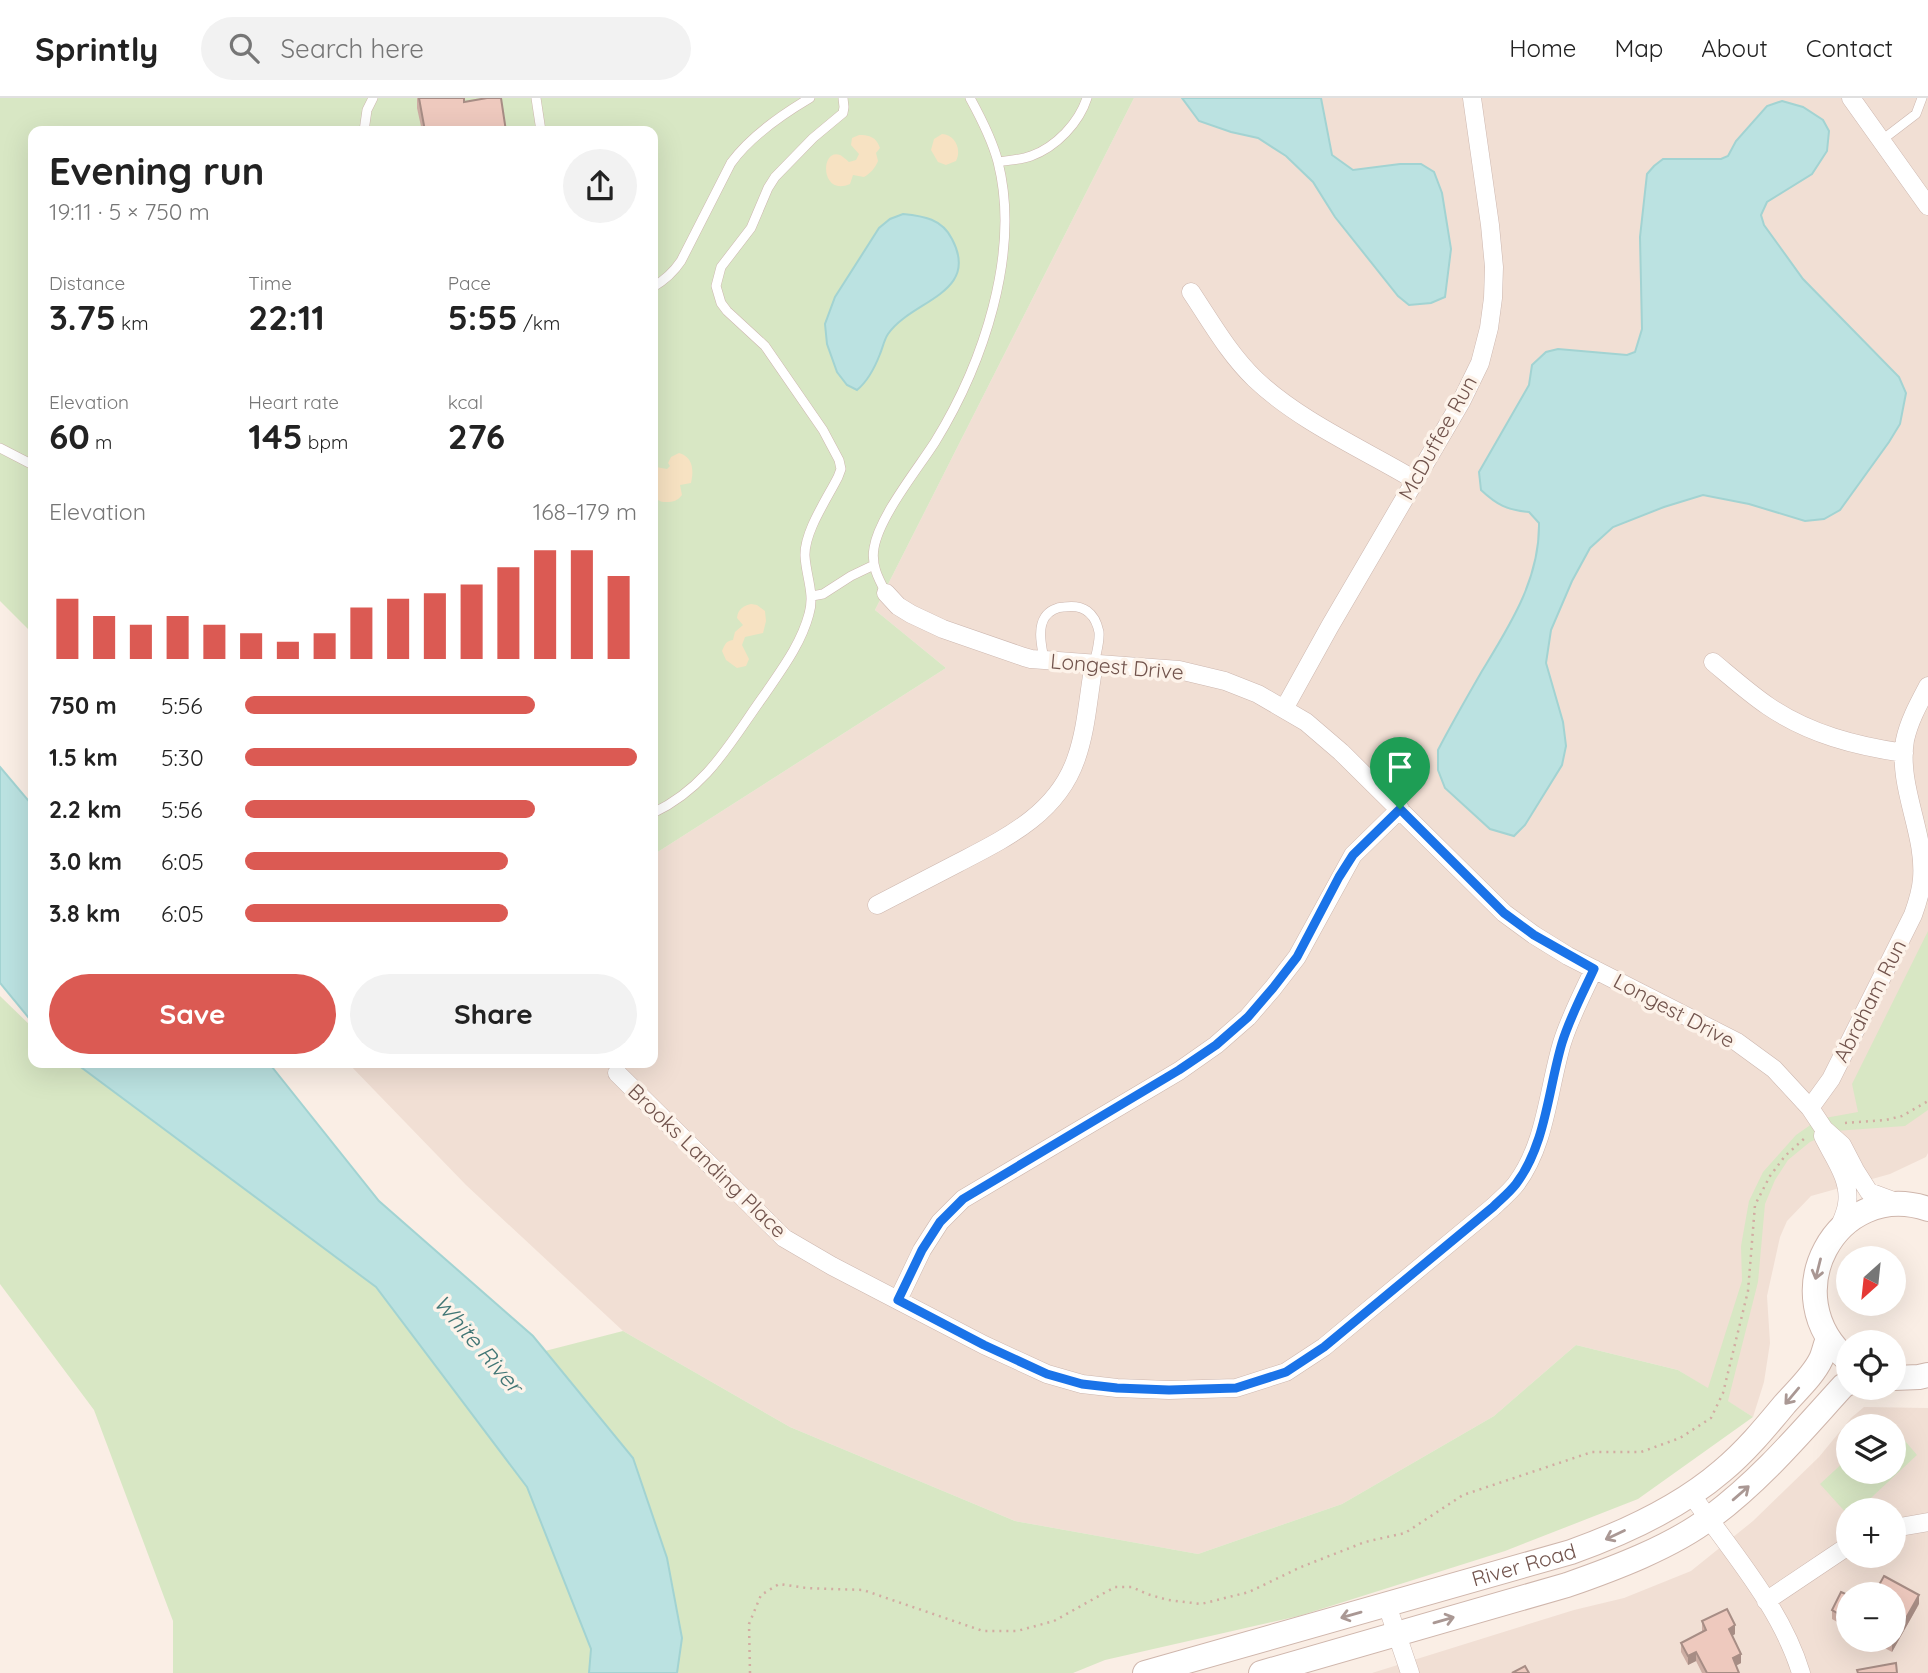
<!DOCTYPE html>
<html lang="en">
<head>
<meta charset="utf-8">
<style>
	:root { --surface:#fff; --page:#f2f2f2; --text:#222; --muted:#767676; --line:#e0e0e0; --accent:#db5a53 }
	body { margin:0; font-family:Quicksand,sans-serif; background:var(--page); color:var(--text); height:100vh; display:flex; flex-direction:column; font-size:26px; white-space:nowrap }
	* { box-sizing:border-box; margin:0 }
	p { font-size:23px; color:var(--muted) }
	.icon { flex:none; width:38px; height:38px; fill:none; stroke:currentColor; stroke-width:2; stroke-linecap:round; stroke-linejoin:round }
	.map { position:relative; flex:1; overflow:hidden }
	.details { position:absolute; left:28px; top:28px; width:630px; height:942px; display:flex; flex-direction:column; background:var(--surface); border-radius:14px; box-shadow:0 7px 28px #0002 }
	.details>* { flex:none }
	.needle { width:46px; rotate:207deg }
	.controls { position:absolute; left:1836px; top:1148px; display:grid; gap:14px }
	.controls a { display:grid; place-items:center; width:70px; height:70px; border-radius:50%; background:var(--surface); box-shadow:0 7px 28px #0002; font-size:35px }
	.pin { position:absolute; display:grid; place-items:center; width:60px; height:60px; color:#fff; margin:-72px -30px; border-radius:50% 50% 50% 0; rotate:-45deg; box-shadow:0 0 7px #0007 }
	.pin .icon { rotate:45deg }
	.round { display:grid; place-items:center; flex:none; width:74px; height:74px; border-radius:37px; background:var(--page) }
	.headline { display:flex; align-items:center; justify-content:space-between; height:119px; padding:0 21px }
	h1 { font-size:38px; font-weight:700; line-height:52px }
	.metrics { display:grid; grid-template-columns:repeat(3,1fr); gap:10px; height:119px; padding:7px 21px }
	.metrics div { display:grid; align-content:center }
	.metrics b { font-size:35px; font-weight:700 }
	.metrics small { font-size:19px; font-weight:400 }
	.metrics p { font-size:19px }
	.chart { height:196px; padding:14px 21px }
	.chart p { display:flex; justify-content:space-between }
	.chart svg { width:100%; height:126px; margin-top:7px; stroke:var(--accent); stroke-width:6 }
	.button { display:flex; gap:14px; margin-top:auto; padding:14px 21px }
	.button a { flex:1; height:80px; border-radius:42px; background:var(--accent); color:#fff; font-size:28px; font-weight:700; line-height:80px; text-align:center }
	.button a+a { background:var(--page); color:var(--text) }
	ul { padding:0 21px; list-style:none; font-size:23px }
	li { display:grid; grid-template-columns:112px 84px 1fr; align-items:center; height:52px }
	li i { height:18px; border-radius:9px; background:var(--accent) }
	header { display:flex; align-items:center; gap:42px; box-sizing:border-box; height:98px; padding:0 35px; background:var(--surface); border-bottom:2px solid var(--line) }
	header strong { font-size:33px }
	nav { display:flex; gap:38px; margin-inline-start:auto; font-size:24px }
	.search { width:490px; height:63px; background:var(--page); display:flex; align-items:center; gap:18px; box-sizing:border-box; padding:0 24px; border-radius:38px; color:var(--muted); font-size:26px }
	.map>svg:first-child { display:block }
</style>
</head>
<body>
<header>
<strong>Sprintly</strong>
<div class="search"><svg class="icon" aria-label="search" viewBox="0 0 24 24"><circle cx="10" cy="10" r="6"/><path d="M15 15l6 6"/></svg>Search here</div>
<nav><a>Home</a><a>Map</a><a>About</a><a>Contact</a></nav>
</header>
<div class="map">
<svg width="1928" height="1575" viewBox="0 0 1928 1575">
	<rect width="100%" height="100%" fill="#faeee5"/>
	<path fill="#f1dfd4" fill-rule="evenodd" d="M 1134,0 L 1928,0 L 1928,1055 L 1926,1059 L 1890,1076 L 1811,1098 L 1787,1123 L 1780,1139 L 1767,1198 L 1770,1245 L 1764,1284 L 1753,1319 L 1678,1272 L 1576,1247 L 1494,1318 L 1342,1406 L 1198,1456 L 1015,1423 L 790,1329 L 623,1233 L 466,1087 L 347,964 L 653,964 L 653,757 L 946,570 L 875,512 Z
		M 1864,1309 L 1928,1310 L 1928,1575 L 1372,1575 L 1574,1512 L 1624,1500 L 1691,1473 L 1753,1423 L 1819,1359 L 1851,1320 ZM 1848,1328 L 1894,1328 L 1894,1374 L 1848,1374 ZM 1848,1412 L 1894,1412 L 1894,1458 L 1848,1458 ZM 1848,1496 L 1894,1496 L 1894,1542 L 1848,1542 Z"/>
	<path fill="#d8e7c4" d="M 0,0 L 1134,0 L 875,512 L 946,570 L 653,757 L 653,33 L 33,33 L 33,536 L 0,503 Z
		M 1928,833 L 1928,1012 L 1905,1028 L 1835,1033 L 1810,1044 L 1788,1062 L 1775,1082 L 1765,1106 L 1758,1184 L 1728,1303 L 1753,1319 L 1638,1401 L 1505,1453 L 1299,1518 L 1105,1562 L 1073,1575 L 677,1575 L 682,1540 L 633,1360 L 545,1253 L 623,1233 L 790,1329 L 1015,1423 L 1198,1456 L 1342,1406 L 1494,1318 L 1576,1247 L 1678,1272 L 1708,1290 L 1742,1183 L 1741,1148 L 1749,1103 L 1763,1074 L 1796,1037 L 1809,1028 L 1814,1022 L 1858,1014 L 1852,986 Z
		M 0,898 L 33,930 L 33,964 L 74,964 L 376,1189 L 527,1389 L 591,1551 L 589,1575 L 173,1575 L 173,1523 L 94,1312 L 0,1186 Z
		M 1894,1330 L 1917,1357 L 1858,1412 L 1848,1412 L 1848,1417 L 1820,1386 L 1848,1360 L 1848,1374 L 1894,1374 Z"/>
	<path fill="#f7e2c2" d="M 942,36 C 955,37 962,51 956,63 L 946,67 L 938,64 L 931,52 L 934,41 Z
		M 859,37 C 870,37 876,39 880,50 L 876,55 L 878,63 C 875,70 871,75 864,79 L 853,77 L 850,86 C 820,99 820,50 840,57 C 841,57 848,63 849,64 L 856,62 L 859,56 L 851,47 L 852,40 Z
		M 679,355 C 693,359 694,372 691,385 L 680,387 L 682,397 C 677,403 674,404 666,404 C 648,404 653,383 653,371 L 656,369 L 667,371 L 670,368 L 668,365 L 671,359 Z
		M 751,506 L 757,507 L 765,513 L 766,523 L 763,535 L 745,539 L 742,547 L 749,561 L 746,568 L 737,570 L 726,562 L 722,553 C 725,546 726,543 733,542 L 735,534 L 743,527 L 737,520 C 738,511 743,508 751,506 Z"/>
	<path fill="#bbe2e1" stroke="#a2d3d2" stroke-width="2" d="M 1182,0 L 1321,0 L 1332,57 L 1353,72 L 1400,66 L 1421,66 L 1434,74 L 1442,95 L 1451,151 L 1445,199 L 1431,205 L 1409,207 L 1398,198 L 1335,119 L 1313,84 L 1286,58 L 1258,40 L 1231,34 L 1199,23 Z
		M 1782,3 L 1803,9 L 1823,22 L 1829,33 L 1827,53 L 1812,76 L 1767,104 L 1761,117 L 1764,127 L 1803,181 L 1899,279 L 1906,295 L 1900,326 L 1889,344 L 1840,412 L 1824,421 L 1805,423 L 1749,406 L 1703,397 L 1664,409 L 1613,429 L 1590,450 L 1572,483 L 1551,532 L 1546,565 L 1563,624 L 1566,648 L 1562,667 L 1525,727 L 1514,738 L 1490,731 L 1445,690 L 1438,672 L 1438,652 C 1452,625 1467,599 1482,573 C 1510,527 1540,481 1539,425 L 1529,414 C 1507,412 1497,407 1481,392 L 1479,374 L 1529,287 L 1532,267 L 1546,254 L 1558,251 L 1627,257 L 1635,254 L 1642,231 L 1640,139 L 1647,76 L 1654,68 L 1663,61 L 1721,61 L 1728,58 L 1736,43 L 1767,8 Z
		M 903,116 C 924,118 942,121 952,141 C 981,196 911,202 888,236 C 884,242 883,249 880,256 C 875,269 868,283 857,292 L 847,287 L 837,274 L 827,246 L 825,226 L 835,199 L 879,130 L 890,121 Z
		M 0,669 L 33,708 L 33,925 L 0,885 Z
		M 74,964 L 268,964 L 379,1103 L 533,1238 L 633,1360 L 667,1460 L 682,1540 L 677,1575 L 589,1575 L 591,1551 L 527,1389 L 376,1189 Z"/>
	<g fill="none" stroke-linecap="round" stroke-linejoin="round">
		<defs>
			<path id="service" d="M 536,0 L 541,33
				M 364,33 L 367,12 L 373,0
				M 1882,42 L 1916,16 L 1922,0
				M 998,64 C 1008,62 1021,62 1031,58 C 1056,49 1079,25 1087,0
				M 653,189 C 665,182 673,175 681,163 L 731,65 C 749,40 783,16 810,0
				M 0,350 L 33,367
				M 886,495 C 878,480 871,467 874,450 C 879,419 917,372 935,344 C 983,266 1021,155 998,64 C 992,41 981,20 970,0
				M 812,498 L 823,496 L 851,478 L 874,467
				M 1044,562 C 1042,549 1037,531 1045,519 C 1049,513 1057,509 1064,509 C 1083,506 1095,514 1099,534 C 1100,544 1096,556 1094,566
				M 653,715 C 708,689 731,643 765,596 C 782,571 801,546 809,516 C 815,496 806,478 805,458 C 804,434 827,401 838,379 L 841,371 L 839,362 L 823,332 L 765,248 L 727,213 L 721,205 L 716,188 L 721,169 L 751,130 L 768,90 L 775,79 L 813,40 L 843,15 L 844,9 L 843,0"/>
			<path id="minor" d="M 1851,0 L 1928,108
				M 1191,194 C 1211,224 1229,256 1255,281 C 1299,323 1363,351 1415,382
				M 886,495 L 898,508 L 911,516 L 943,531 L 1024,559 L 1031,561 L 1179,572 L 1225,583 L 1258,596 L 1306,624 L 1341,654 L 1504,815 L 1534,837 L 1568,858 L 1737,944 L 1774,971 L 1810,1010 L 1824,1031 L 1842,1047 L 1855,1072 L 1869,1094 L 1896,1104
				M 1713,564 C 1731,579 1749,595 1768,608 C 1809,636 1856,648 1904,655
				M 1284,611 L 1330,528 L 1461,304 L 1480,265 L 1489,230 L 1493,200 L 1494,169 L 1490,127 L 1472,0
				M 877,807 C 904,793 931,779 958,765 C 1006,740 1057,716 1076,661 C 1087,630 1088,598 1094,566
				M 617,975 L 784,1140 L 832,1168 L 984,1247 L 1047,1276 L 1082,1286 L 1117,1290 L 1169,1292 L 1236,1290 L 1286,1274 L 1324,1249 L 1493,1109 C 1500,1102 1509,1095 1516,1086 C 1546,1046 1548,992 1562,945 C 1570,919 1583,895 1594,871
				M 1810,1010 L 1831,981 L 1913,817 C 1917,806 1921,794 1922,781 C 1926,735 1897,689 1905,642 C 1909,623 1919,605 1928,588
				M 1824,1031 L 1823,1038 C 1833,1059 1851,1081 1847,1106 C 1846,1115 1841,1124 1838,1133
				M 898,1202 L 922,1152 L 940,1124 L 963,1101 L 1179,973 L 1216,947 L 1248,919 L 1273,890 L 1297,859 L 1353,757 L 1400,711
				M 1691,1396 C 1730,1452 1781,1509 1801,1575
				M 1894,1430 L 1928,1424
				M 1766,1503 L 1848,1448
				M 1387,1507 L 1410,1575"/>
			<g id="secondary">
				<path d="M 1848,1262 C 1773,1199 1836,1080 1928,1111"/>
				<path d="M 1894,1280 L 1919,1279 L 1928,1277"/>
				<path id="s1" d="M 1145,1575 L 1571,1454 C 1624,1435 1679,1410 1722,1373 C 1745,1354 1765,1330 1784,1307 C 1796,1293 1813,1278 1821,1261 C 1824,1255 1825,1247 1828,1241"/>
				<path d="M 1261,1575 L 1567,1487 C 1613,1471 1672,1449 1711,1419 C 1762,1381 1801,1334 1843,1288 L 1848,1285"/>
			</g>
		</defs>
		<use href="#service" stroke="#cdb7af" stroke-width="10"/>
		<use href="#minor" stroke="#cdb7af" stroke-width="19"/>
		<use href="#secondary" stroke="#cfb6ac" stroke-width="26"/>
		<path stroke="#d2aca2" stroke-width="2.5" stroke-dasharray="2 5" stroke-linecap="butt" d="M 1845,1025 L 1886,1022 L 1902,1018 L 1928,1003
			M 750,1575 L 749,1526 L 761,1497 L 779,1486 L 806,1490 L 863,1492 L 983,1533 L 1017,1533 L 1054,1523 L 1115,1489 L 1132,1489 L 1147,1496 L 1168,1502 L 1201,1506 L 1249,1494 L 1301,1469 L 1365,1444 L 1405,1435 L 1463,1397 L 1592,1354 L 1641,1354 L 1680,1340 L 1711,1320 L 1723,1295 L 1748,1193 L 1755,1107 L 1770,1078 L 1785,1058 L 1806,1039"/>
		<use href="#service" stroke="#fff" stroke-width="9"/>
		<use href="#minor" stroke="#fff" stroke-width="18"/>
		<use href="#secondary" stroke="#fff" stroke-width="24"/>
	</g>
	<path fill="#cdada3" d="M 417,0 L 464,0 L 464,4 L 506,33 L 422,33 L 417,10 Z
		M 1848,1497 L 1848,1530 L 1832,1521 L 1832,1512 Z
		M 1919,1506 L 1892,1554 L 1870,1542 L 1894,1542 Z
		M 1702,1523 L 1735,1536 L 1732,1538 L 1741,1565 L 1736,1568 L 1739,1575 L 1702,1575 L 1696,1563 L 1688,1567 L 1681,1554 L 1681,1545 L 1702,1534 Z"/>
	<path fill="#a78d85" d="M 1919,1497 L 1919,1506 L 1892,1554 L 1892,1545 Z
		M 1735,1527 L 1735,1536 L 1729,1540 L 1729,1531 Z
		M 1696,1554 L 1696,1563 L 1688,1567 L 1688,1558 Z
		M 1741,1556 L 1741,1565 L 1733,1569 L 1733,1560 Z"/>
	<path fill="#eec9be" stroke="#a78d85" stroke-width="2" d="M 419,0 L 464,0 L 464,4 L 487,0 L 501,0 L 506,33 L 425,33 Z
		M 1884,1478 L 1919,1497 L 1892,1545 L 1886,1542 L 1894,1542 L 1894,1496 L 1874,1496 Z
		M 1841,1494 L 1848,1497 L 1848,1521 L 1832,1512 Z
		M 1727,1511 L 1735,1527 L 1729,1531 L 1741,1556 L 1733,1560 L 1739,1575 L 1707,1575 L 1696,1554 L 1688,1558 L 1681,1545 L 1706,1532 L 1702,1523 Z
		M 1896,1565 L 1897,1575 L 1858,1575 L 1857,1572 Z
		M 1525,1568 L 1529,1575 L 1512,1575 Z"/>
	<defs><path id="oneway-shaft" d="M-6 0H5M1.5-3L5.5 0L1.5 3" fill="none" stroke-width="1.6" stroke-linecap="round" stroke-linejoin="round" transform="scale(1.75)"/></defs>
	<g stroke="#aa9894">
		<use href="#oneway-shaft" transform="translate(1818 1171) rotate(104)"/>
		<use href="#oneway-shaft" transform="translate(1792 1298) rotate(130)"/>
		<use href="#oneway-shaft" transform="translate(1741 1395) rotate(-41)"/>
		<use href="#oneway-shaft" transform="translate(1615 1437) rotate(155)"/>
		<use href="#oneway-shaft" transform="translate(1351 1517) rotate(164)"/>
		<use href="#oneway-shaft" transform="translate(1444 1522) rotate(-16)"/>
	</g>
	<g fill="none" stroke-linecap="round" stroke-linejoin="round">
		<defs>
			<path id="route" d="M 1400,711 L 1504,815 L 1534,837 L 1594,871 C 1583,895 1570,919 1562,945 C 1548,992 1546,1046 1516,1086 C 1509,1095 1500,1102 1493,1109 L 1324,1249 L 1286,1274 L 1236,1290 L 1169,1292 L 1117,1290 L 1082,1286 L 1047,1276 L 984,1247 L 898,1202 L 922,1152 L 940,1124 L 963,1101 L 1179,972 L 1216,947 L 1248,919 L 1273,890 L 1297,859 L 1339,779 L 1353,757 Z"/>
		</defs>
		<use href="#route" stroke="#fff" stroke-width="14"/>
		<use href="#route" stroke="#1a73e8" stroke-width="9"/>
	</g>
	<g text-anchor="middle" stroke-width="7" stroke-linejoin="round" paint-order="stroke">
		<g font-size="21" fill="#71534c" stroke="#fdf3ea">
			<text transform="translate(1438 340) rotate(-61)" y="7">McDuffee Run</text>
			<text transform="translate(1117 569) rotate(5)" y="7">Longest Drive</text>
			<text transform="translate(1870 903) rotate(-63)" y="7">Abraham Run</text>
			<text transform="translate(1674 913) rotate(28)" y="7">Longest Drive</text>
			<text transform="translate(707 1063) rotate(44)" y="7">Brooks Landing Place</text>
			<text dy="7" stroke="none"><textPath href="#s1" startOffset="394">River Road</textPath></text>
		</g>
		<g font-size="23" font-style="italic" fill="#417675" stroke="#fdf3ea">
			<text transform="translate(478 1246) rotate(49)" y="8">White River</text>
		</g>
	</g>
</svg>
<div class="controls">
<a><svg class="needle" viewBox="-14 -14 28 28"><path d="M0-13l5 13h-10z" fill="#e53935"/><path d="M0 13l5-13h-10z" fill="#767676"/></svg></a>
<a><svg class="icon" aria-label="locate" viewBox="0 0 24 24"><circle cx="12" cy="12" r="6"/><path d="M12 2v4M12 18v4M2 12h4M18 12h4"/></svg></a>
<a><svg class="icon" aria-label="layers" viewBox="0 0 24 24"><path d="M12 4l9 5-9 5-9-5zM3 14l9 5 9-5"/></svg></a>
<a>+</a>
<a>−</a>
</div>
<div class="pin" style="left:1400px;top:711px;background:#1e9e55"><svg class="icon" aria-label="arrive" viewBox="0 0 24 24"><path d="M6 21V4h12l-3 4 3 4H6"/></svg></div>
<section class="details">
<div class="headline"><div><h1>Evening run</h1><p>19:11 · 5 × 750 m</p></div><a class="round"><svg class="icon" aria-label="share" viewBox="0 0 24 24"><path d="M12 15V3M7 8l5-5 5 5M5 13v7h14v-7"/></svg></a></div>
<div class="metrics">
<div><p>Distance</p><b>3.75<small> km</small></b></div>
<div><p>Time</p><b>22:11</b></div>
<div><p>Pace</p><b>5:55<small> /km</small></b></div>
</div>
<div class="metrics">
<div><p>Elevation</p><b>60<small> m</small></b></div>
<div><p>Heart rate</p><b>145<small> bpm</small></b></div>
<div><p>kcal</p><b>276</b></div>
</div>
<div class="chart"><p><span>Elevation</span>168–179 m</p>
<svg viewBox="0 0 160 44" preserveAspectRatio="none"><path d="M5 44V23M15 44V29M25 44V32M35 44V29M45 44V32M55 44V35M65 44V38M75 44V35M85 44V26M95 44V23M105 44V21M115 44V18M125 44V12M135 44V6M145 44V6M155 44V15"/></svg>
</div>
<ul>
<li><b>750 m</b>5:56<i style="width:74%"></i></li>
<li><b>1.5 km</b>5:30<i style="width:100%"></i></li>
<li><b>2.2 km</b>5:56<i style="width:74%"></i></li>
<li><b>3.0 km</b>6:05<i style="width:67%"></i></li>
<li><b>3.8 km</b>6:05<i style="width:67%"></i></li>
</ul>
<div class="button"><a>Save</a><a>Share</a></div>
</section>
</div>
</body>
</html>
